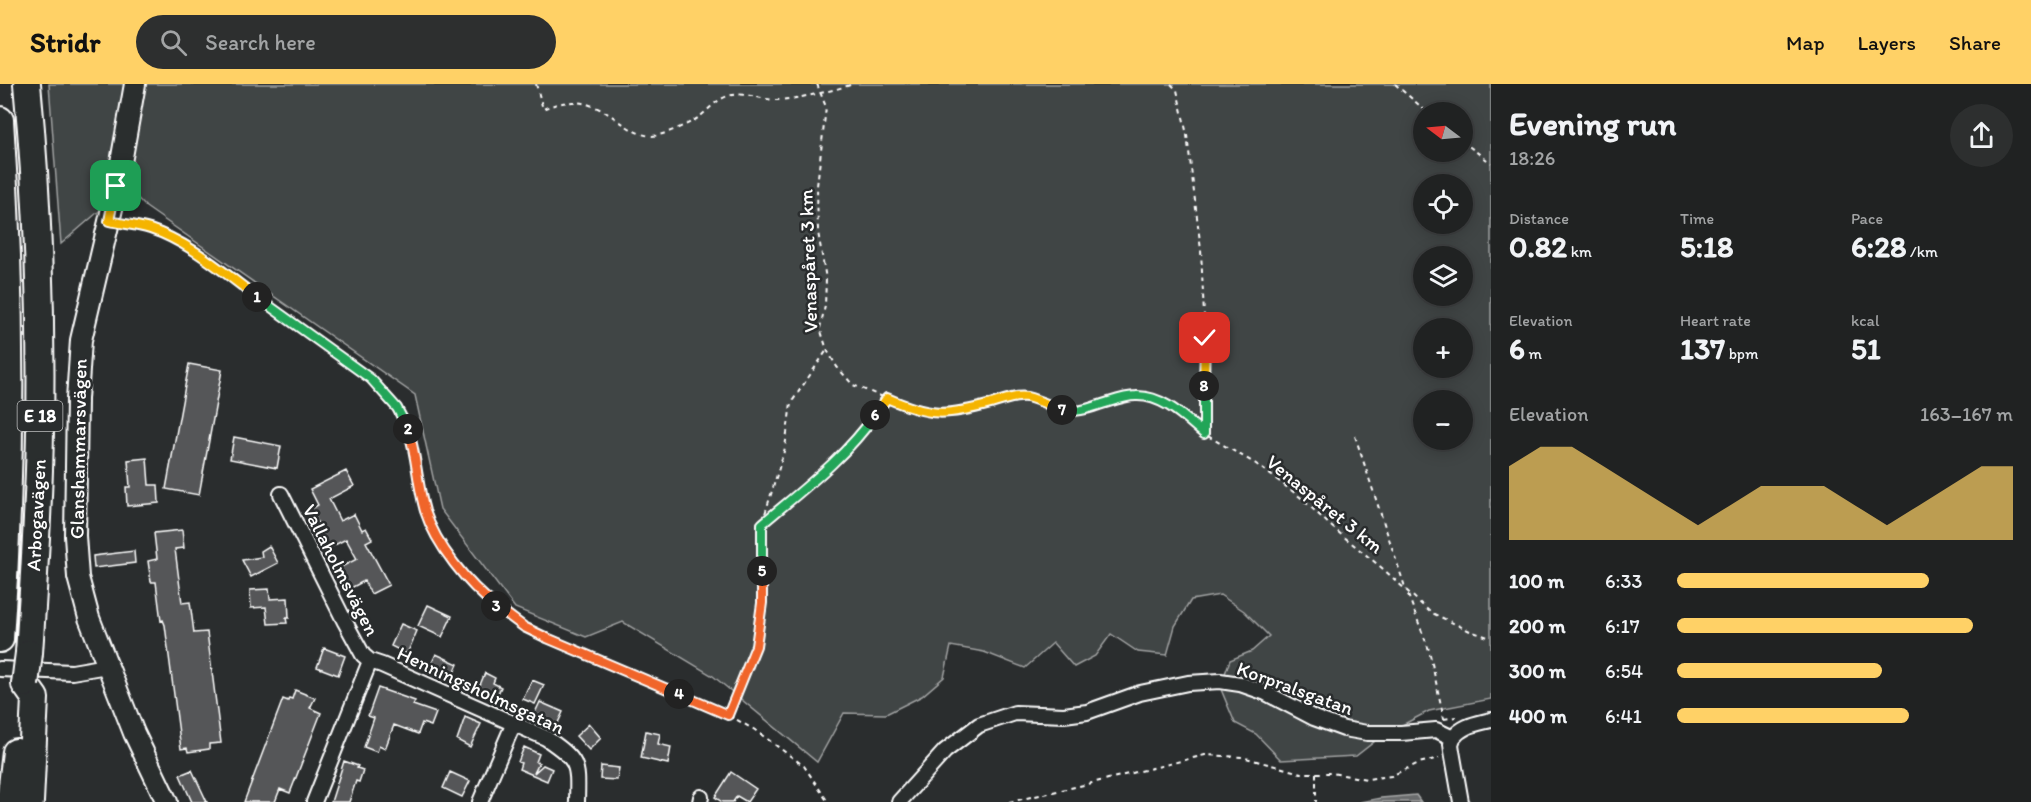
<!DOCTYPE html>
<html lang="en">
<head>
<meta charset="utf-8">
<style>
	:root { --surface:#202222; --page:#2d2f2f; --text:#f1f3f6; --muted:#a2a4a5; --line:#3d3f40; --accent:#ffd166 }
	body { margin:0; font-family:Itim,sans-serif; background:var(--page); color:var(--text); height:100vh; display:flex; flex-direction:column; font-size:22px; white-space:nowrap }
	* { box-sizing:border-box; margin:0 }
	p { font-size:20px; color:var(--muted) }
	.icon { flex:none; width:33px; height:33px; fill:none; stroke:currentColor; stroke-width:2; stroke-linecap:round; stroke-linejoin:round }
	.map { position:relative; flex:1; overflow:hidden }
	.details { display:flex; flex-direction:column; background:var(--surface); width:540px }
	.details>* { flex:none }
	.needle { width:39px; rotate:286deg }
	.controls { position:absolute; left:1413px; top:18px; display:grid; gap:12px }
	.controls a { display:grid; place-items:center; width:60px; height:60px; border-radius:50%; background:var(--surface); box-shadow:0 3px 15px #0003,0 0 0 2px var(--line); font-size:30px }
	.pin { position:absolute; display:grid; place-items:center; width:51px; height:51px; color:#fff; margin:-26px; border-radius:12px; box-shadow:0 3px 9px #0006 }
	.km { position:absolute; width:30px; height:30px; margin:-15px; border-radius:50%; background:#222; color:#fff; font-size:16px; line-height:30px; text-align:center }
	.round { display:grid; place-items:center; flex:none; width:63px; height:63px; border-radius:32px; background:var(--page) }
	.summary { display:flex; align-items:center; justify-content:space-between; height:102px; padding:0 18px }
	h1 { font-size:33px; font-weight:700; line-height:45px }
	.figures { display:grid; grid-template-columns:repeat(3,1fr); gap:9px; height:102px; padding:6px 18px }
	.figures div { display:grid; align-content:center }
	.figures b { font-size:30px; font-weight:700 }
	.figures small { font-size:16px; font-weight:400 }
	.figures p { font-size:16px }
	.chart { height:168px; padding:12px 18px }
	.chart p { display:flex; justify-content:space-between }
	.chart svg { width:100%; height:108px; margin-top:6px; fill:var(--accent); opacity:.7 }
	ul { padding:0 18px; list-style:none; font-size:20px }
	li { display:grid; grid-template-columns:96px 72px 1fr; align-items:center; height:45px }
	li i { height:15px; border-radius:8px; background:var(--accent) }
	header { display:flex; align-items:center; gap:36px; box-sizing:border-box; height:84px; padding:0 30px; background:var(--accent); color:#111 }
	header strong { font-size:28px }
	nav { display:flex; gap:33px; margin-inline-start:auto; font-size:21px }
	.search { width:420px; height:54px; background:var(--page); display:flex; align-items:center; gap:15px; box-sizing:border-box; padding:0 21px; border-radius:33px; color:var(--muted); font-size:22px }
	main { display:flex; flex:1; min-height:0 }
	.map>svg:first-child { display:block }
</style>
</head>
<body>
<header>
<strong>Stridr</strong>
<div class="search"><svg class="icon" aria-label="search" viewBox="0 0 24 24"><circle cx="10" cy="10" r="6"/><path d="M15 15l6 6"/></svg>Search here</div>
<nav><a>Map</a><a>Layers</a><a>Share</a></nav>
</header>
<main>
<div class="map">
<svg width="1491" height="718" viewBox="0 0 1491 718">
	<rect width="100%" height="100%" fill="#2a2d2e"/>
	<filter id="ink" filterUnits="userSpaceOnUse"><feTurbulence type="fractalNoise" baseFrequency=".0167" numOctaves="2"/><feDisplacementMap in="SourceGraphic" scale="12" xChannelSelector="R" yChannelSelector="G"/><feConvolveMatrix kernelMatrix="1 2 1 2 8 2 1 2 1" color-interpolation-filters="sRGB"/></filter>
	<g filter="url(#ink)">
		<path fill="#414445" stroke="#a0a2a2" stroke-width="1.5" fill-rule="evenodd" d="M 49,0 L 1491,0 L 1491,615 L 1429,627 L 1383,651 L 1356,672 L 1281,676 L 1256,650 L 1235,639 L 1220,603 L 1230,576 L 1252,567 L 1269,552 L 1244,527 L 1220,511 L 1191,516 L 1175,542 L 1167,571 L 1138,568 L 1111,550 L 1095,572 L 1074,583 L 1053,559 L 1025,584 L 984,568 L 951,562 L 944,593 L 922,612 L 886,630 L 844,629 L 817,678 L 713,592 L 623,538 L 586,553 L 515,524 L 440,425 L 415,311 L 146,123 L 127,103 L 61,160 ZM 1424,28 L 1462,28 L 1462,68 L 1424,68 ZM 1424,100 L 1462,100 L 1462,140 L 1424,140 ZM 1424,172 L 1462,172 L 1462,212 L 1424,212 ZM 1424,244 L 1462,244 L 1462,284 L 1424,284 ZM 1424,316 L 1462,316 L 1462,356 L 1424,356 Z"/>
		<path fill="#6a6c6d" stroke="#a6a7a7" stroke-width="1.5" d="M 1416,711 L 1421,718 L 1360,718 L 1381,714 Z"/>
		<path fill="#555758" stroke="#fff" stroke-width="1.5" d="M 189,280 L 222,286 L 199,411 L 166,405 Z
			M 234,353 L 281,362 L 277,384 L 230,375 Z
			M 147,374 L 149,401 L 158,401 L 159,419 L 127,422 L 126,403 L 130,403 L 128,376 Z
			M 346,387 L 354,402 L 329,415 L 340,437 L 354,430 L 362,446 L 366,444 L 372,455 L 366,458 L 389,501 L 371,510 L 364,497 L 349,505 L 339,484 L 357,475 L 346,455 L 329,464 L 311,425 L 318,421 L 310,405 Z
			M 182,446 L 184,464 L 175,465 L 182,519 L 190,518 L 194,549 L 207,548 L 221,659 L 209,660 L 209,665 L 188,668 L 187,664 L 181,665 L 165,541 L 163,536 L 161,537 L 156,498 L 151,498 L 148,477 L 157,475 L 154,449 Z
			M 269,462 L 278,479 L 251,493 L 242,476 L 262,473 L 261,467 Z
			M 134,467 L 135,479 L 94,484 L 93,472 Z
			M 269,505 L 270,515 L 288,514 L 289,534 L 286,534 L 287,539 L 268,540 L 266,523 L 251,524 L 250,506 Z
			M 428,521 L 452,532 L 442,553 L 418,542 Z
			M 401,540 L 417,547 L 407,570 L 391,562 Z
			M 324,564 L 345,572 L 338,591 L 317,583 Z
			M 436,570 L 458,580 L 452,593 L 430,583 Z
			M 485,589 L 495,594 L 493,599 L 501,603 L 495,616 L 477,608 Z
			M 532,596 L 544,601 L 535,620 L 523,615 Z
			M 378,604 L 415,617 L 413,621 L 436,629 L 431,642 L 422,639 L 418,650 L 394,641 L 385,665 L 379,662 L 377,668 L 364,663 L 374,634 L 368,632 Z
			M 295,606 L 315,614 L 310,624 L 321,629 L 290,709 L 280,705 L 275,718 L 244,718 L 283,615 L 288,617 L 289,614 L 292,615 Z
			M 540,618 L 563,628 L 556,643 L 533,633 Z
			M 465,633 L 481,640 L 470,663 L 457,656 Z
			M 589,640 L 601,654 L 589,666 L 576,652 Z
			M 646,647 L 660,650 L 658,660 L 671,663 L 668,680 L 641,674 Z
			M 524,663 L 539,670 L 536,678 L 539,679 L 534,689 L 543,681 L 552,685 L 547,697 L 519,685 L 521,679 L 518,678 Z
			M 344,677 L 358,682 L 357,684 L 363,686 L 359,698 L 356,697 L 349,718 L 331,718 Z
			M 601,682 L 619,684 L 617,696 L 600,695 Z
			M 192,686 L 207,718 L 192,718 L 180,691 Z
			M 450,688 L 470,697 L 462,713 L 443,704 Z
			M 731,688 L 756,705 L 747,718 L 737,712 L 733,718 L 722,718 L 715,713 Z"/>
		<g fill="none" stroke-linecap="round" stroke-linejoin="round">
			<defs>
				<path id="street" d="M 281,410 L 345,538 L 363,571 L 370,577
					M 0,585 L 72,588 L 107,582
					M 1453,654 L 1451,660 L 1452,667 L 1461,718
					M 314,718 L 370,577 L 382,581 L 546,654 C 579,677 578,679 577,718
					M 480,718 L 513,641
					M 700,718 L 701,713
					M 899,718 L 945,667 L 979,641 L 1015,629 L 1064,631 L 1087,628 L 1140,609 L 1188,599 L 1220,597 L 1240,600 L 1266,609 L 1314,634 L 1344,645 L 1367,649 L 1401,649 L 1436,646 L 1453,654 C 1463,641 1476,640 1491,636"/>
				<path id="secondary" d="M 135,0 L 115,112 L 81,256 L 77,315 L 75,452 L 78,493 L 89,534 L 134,649 L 167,718"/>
				<path id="highway" d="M 27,0 C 38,115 42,230 40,346 C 39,420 34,495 29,569
					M 0,36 C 12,210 13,382 0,555
					M 25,600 L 35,614 L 30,718
					M 10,718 L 16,668"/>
			</defs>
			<use href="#street" stroke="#fff" stroke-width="18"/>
			<use href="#secondary" stroke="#fff" stroke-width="24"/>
			<use href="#highway" stroke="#fff" stroke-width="30"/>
			<path stroke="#fff" stroke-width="2" stroke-dasharray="4.5 4.5" stroke-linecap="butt" d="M 536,0 L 543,25 C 574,12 592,18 619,37 C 629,44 638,51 652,52 C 662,52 689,40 698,34 C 708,27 715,16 728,12 C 745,7 760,16 777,16 C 794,16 836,6 853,0
				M 817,0 L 826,23 L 817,102 L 818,148 L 826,195 L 825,222 L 820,244 L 827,266 L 837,283 L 853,301 L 908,323 L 927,329 L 948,330 L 964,327 L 1010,315 L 1026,313 L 1068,327 L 1086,326 L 1135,312 L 1152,314 L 1174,325 L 1204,350 L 1256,380 L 1300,413 L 1332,443 L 1382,484 L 1430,528 L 1470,547 L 1491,554
				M 1171,0 L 1177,6 L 1187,51 L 1201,166 L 1205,254 L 1204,350
				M 1395,0 L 1427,28
				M 1462,57 L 1491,79
				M 124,140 L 151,146 L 192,166 L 354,282 L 386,309 L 407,341 L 412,357 L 426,428 L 436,452 L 470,498 L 485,514 L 524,543 L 547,554 L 728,631 L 755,646 L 804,682 L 828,718
				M 1355,352 L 1406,506
				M 762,440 L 838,375 L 864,347 L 886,315
				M 1408,511 L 1429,566 L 1444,635
				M 728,630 L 756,562 L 762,519 L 762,440 L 785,364 L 791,319 L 827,266
				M 1444,635 L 1456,633
				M 1316,689 L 1316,718
				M 1009,718 L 1092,699 L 1205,671 L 1242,673 L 1301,689 L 1331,689 L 1367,695 L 1391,692 L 1419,679 L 1439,674"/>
			<use href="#street" stroke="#2a2d2e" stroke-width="14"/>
			<use href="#secondary" stroke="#2a2d2e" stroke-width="20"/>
			<use href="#highway" stroke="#2a2d2e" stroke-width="26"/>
			<defs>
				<path id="highway-bridge" d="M 25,600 L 29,569"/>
			</defs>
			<use href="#highway-bridge" stroke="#fff" stroke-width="30" stroke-linecap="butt"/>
			<use href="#highway-bridge" stroke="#2a2d2e" stroke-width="26"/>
		</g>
	</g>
	<g fill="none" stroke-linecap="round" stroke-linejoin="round" filter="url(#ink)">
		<defs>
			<path id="split-1" d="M 116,102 L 109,137 C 123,140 137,141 150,145 C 190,158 224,189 257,213"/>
			<path id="split-2" d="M 257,213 L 371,295 L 397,324 L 408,345"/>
			<path id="split-3" d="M 408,345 C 417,372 417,400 425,427 C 436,461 468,501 496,522"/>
			<path id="split-4" d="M 496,522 L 524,543 L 547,554 L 679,610"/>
			<path id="split-5" d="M 679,610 L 728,631 L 756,562 L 762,519 L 762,487"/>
			<path id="split-6" d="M 762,487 L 762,440 C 802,406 845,374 875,331"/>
			<path id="split-7" d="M 875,331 L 887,314 C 930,333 946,332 991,320 C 1001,317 1016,311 1027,313 C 1039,316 1051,322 1062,326"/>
			<path id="split-8" d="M 1062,326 C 1075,329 1087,325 1099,321 C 1110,318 1124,312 1136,312 C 1163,311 1185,334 1204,350 L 1204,302"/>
			<path id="split-9" d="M 1204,302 L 1205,254"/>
		</defs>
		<use href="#split-1" stroke="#fff" stroke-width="12"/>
		<use href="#split-2" stroke="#fff" stroke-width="12"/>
		<use href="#split-3" stroke="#fff" stroke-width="12"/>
		<use href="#split-4" stroke="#fff" stroke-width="12"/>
		<use href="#split-5" stroke="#fff" stroke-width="12"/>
		<use href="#split-6" stroke="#fff" stroke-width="12"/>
		<use href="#split-7" stroke="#fff" stroke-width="12"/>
		<use href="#split-8" stroke="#fff" stroke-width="12"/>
		<use href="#split-9" stroke="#fff" stroke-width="12"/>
		<use href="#split-1" stroke="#f5b400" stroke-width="8"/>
		<use href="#split-2" stroke="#22a559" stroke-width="8"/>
		<use href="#split-3" stroke="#f0652b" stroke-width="8"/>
		<use href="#split-4" stroke="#f0652b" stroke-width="8"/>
		<use href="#split-5" stroke="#f0652b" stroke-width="8"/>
		<use href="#split-6" stroke="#22a559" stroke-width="8"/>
		<use href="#split-7" stroke="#f5b400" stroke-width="8"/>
		<use href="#split-8" stroke="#22a559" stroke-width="8"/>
		<use href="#split-9" stroke="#f5b400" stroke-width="8"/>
	</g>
	<g text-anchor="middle" stroke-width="5" stroke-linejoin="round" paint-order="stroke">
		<rect fill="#2a2d2e" stroke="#bfc0c0" stroke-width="1.5" x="17.5" y="317" width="45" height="30" rx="4.5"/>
		<g font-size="18" font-weight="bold" fill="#fff">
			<text x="40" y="338">E 18</text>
		</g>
		<g font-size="20" fill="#fff" stroke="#2a2d2e">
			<text transform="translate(808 177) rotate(-92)" y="7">Venaspåret 3 km</text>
			<text transform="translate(78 365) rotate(-89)" y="7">Glanshammarsvägen</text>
			<text transform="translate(1325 420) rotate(39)" y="7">Venaspåret 3 km</text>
			<text transform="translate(36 431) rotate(-87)" y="7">Arbogavägen</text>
			<text transform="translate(341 486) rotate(63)" y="7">Vallaholmsvägen</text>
			<text transform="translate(1295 604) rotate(20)" y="7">Korpralsgatan</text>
			<text transform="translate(481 606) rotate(25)" y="7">Henningsholmsgatan</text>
		</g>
	</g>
</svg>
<div class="controls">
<a><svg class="needle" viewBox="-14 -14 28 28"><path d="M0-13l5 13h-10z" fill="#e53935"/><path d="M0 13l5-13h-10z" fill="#a2a4a5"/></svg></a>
<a><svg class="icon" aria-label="locate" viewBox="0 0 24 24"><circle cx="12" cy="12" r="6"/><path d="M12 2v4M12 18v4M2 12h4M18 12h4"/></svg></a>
<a><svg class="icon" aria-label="layers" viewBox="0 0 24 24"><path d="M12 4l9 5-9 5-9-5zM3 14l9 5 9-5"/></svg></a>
<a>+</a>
<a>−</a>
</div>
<div class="pin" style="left:116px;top:102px;background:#1e9e55"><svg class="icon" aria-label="arrive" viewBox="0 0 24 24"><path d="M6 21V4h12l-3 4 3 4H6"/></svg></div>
<div class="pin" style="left:1205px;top:254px;background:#d93025"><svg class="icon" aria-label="check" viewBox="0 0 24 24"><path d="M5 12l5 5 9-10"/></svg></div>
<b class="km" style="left:257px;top:213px">1</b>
<b class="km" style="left:408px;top:345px">2</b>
<b class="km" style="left:496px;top:522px">3</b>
<b class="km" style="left:679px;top:610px">4</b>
<b class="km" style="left:762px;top:487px">5</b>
<b class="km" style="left:875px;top:331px">6</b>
<b class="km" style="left:1062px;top:326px">7</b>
<b class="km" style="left:1204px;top:302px">8</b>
</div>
<section class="details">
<div class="summary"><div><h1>Evening run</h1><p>18:26</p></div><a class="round"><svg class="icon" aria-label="share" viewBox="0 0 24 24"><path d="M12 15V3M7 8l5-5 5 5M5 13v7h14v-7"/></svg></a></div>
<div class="figures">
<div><p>Distance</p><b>0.82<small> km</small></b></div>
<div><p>Time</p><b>5:18</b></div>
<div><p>Pace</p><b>6:28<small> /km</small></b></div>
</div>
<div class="figures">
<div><p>Elevation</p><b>6<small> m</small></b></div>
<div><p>Heart rate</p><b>137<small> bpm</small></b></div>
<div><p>kcal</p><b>51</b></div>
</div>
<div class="chart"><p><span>Elevation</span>163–167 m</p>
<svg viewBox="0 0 160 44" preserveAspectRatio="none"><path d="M0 44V14L10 6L20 6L30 14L40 22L50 30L60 38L70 30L80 22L90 22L100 22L110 30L120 38L130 30L140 22L150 14L160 14V44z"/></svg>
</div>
<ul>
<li><b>100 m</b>6:33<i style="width:75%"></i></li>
<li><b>200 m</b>6:17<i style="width:88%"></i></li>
<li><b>300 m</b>6:54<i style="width:61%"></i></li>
<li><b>400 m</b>6:41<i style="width:69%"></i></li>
</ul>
</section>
</main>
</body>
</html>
